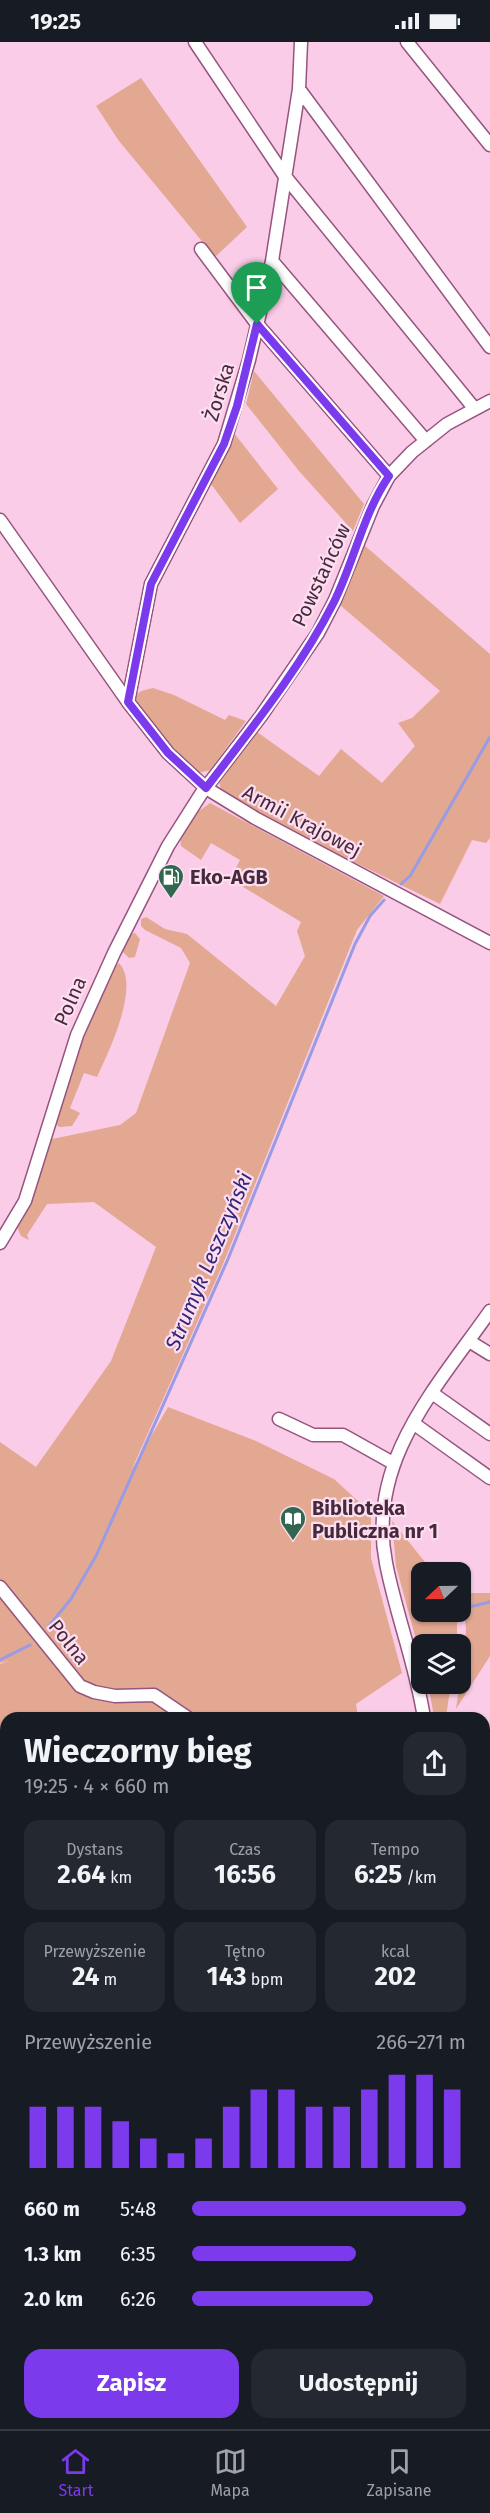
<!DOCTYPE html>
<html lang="pl">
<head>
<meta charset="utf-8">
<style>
	:root { --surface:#171b24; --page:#242831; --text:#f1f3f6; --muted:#9ea1a6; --line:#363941; --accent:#7c3aed }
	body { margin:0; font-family:"Fira Sans",sans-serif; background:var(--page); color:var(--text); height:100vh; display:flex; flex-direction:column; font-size:22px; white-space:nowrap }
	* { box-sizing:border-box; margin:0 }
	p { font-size:20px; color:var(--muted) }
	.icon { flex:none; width:33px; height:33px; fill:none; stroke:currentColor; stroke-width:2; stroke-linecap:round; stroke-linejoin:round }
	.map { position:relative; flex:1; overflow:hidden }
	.details { position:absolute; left:0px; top:1670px; width:490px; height:718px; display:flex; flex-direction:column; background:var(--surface); border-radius:18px 18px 0 0; box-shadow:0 2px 4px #0004 }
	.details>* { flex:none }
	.needle { width:39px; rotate:248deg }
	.tools { position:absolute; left:411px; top:1520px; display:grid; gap:12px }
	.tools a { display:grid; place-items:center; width:60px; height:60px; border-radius:12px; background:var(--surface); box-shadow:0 2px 4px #0004; font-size:30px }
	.pin { position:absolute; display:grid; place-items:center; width:51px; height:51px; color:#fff; margin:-62px -26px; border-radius:50% 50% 50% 0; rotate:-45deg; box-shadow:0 0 6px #0007 }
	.pin .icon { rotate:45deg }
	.round { display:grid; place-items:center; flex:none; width:63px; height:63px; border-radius:18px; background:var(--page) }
	.overview { display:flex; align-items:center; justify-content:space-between; height:102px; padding:0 24px }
	h1 { font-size:33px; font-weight:700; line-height:45px }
	.stats { display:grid; grid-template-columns:repeat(3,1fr); gap:9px; height:102px; padding:6px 24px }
	.stats div { display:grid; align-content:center; border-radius:15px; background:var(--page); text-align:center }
	.stats b { font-size:26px; font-weight:700 }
	.stats small { font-size:16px; font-weight:400 }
	.stats p { font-size:16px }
	.chart { height:168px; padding:12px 24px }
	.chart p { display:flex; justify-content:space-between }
	.chart svg { width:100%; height:108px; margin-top:6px; stroke:var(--accent); stroke-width:6 }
	.cta { display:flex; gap:12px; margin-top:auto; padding:12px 24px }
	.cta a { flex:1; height:69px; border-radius:18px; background:var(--accent); color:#fff; font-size:24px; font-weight:700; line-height:69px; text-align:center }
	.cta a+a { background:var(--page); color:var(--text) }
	ul { padding:0 24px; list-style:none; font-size:20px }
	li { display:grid; grid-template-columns:96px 72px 1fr; align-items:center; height:45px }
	li i { height:15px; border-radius:8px; background:var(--accent) }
	.status { display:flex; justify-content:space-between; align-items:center; height:42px; padding:0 30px; background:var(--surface); direction:ltr }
	.status svg { height:16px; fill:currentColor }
	.tab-bar { display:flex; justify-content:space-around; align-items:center; height:84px; border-top:2px solid var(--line); background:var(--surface); font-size:16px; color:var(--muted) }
	.tab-bar a { display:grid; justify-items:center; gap:3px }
	.tab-bar .active { color:var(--accent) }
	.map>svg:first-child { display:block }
</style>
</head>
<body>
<div class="status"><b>19:25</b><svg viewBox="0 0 49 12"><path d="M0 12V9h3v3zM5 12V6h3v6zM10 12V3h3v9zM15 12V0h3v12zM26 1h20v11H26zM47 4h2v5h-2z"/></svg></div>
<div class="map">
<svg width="490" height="2387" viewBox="0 0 490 2387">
	<rect width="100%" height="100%" fill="#facce7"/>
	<path fill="#e3a892" d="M 141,36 L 247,185 L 215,215 L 119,99 L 96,64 Z
		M 254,329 L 364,462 L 353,489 L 299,429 L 246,362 Z
		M 234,391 L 278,447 L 240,481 L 211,442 Z
		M 364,503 L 490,612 L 490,796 L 486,801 L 472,798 L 440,862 L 243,766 L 222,749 L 219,741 L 224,731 L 257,690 L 319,734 L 341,707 L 382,741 L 415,704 L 398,681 L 412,676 L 440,649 L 340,563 Z
		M 153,646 L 174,653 L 225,678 L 229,673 L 246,679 L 210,728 L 198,731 C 173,713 154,686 135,662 L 133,656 L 141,649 Z
		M 210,761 L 384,854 L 357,888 L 223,1222 L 132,1427 L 168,1365 L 256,1399 L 334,1437 L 371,1471 L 371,1516 L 402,1631 L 356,1662 L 358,1675 L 6,1676 L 6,1809 L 0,1810 L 0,1622 L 9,1619 L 0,1621 L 0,1553 L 36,1597 L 34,1603 L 43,1587 L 40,1590 L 0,1545 L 0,1400 L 36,1425 L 111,1319 L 156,1205 L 94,1160 L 47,1162 L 27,1193 L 29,1198 L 21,1194 L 17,1185 L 32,1154 L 52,1097 L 120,1083 L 136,1071 L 190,921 L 181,906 L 145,888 L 141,884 L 141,877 L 146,875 L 165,887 L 187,892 L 276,964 L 305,914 L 297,889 L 301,880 L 230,837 L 240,818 L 211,801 L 201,818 L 181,804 L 180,795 L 195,772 Z
		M 135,891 L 140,897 L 135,915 L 129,916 L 122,909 L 131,892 Z
		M 119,921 C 141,944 108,1011 97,1035 L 84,1031 L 70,1066 L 80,1071 L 72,1084 L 59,1085 L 55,1081 L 81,996 L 115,924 Z
		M 392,1479 L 433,1530 L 422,1530 L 422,1569 L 456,1569 L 457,1573 L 457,1602 L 422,1602 L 421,1616 L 396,1524 Z
		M 469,1551 L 490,1551 L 490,1614 L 456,1667 L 465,1603 L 466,1586 L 461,1555 Z
		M 428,1641 L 451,1641 L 446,1675 L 434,1675 Z
		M 0,1950 L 6,1954 L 6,2382 L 77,2382 L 70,2387 L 0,2387 Z"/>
	<path fill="#999be4" d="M 0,1729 L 6,1733 L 6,1770 L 0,1769 Z"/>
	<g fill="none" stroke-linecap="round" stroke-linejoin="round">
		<path stroke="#999be4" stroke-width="3" d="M 401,842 L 410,834 L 490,695
			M 465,1566 L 490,1560
			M 48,1585 L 71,1557 L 96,1514 L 228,1217 L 355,902 L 370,874 L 384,858
			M 0,1618 L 30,1603
			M 358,2382 L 359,2387"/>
		<defs>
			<path id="minor" d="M 195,0 L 284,133 L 474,366
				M 407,0 L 490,103
				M 299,47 L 490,305
				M 201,207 L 257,282 L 389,434
				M 272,219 L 426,399
				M 0,478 L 128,660 L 168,711 L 206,746 L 255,776 L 490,901
				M 128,660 L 151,542 L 224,402 L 249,318 L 272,219 L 299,47 L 301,0
				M 0,1201 L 25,1159 L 77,993 L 114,911 L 168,804 L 201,752 L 261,674 L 318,591 L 335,558 L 373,464 L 389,434 L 412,410 L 447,382 L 490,359
				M 469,1299 L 490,1312
				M 432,1351 L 490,1392
				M 279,1377 L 313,1393 L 343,1393 L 393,1421
				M 413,1381 L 490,1436
				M 0,1545 L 80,1644 L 94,1650 L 115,1654 L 154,1653 L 188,1676
				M 424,1676 C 416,1623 396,1573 386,1521 C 366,1420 436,1346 490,1269
				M 484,1846 L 490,1841
				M 0,1894 L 6,1891
				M 484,1994 L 490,2000
				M 484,2024 L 490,2019
				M 484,2134 L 490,2139
				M 484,2216 L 490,2221
				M 270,2382 L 272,2387
				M 432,2382 L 433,2387
				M 243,2387 L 249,2382"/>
		</defs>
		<use href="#minor" stroke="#96547f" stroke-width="15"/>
		<use href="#minor" stroke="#fff" stroke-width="12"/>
	</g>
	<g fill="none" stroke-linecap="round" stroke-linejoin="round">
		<defs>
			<path id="route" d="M 257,282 L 389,434 C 363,472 354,520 334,560 C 300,627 251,687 206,746 L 168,711 L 128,660 L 151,542 L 224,402 L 237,364 Z"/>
		</defs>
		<use href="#route" stroke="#fff" stroke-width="12"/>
		<use href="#route" stroke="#7c3aed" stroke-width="8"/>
	</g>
	<defs>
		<symbol id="fuel-pin" viewBox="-11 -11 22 30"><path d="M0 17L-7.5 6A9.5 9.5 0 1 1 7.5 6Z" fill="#30674e" stroke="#fddef1"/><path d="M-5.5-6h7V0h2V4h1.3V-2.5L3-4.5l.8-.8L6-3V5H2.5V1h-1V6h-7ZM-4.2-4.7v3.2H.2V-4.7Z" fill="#fff"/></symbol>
		<symbol id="library-pin" viewBox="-11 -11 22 30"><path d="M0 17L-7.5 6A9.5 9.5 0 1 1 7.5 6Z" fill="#30674e" stroke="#fddef1"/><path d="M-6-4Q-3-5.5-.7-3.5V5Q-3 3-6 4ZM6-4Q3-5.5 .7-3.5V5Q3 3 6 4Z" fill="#fff"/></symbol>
	</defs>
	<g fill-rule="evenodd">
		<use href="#fuel-pin" x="156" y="820" width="30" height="40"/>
		<use href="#library-pin" x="278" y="1462" width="30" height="40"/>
	</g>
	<g text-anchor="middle" stroke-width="4.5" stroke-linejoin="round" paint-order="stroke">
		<g font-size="20" fill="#46293b" stroke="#fddef1">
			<text transform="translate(219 350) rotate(-73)" y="7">Żorska</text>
			<text transform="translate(321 533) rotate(-65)" y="7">Powstańców</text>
			<text transform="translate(302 779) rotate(28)" y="7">Armii Krajowej</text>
			<text transform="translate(70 959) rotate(-66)" y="7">Polna</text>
			<text transform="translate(69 1600) rotate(51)" y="7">Polna</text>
		</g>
		<g font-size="20" font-weight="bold" fill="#46293b" stroke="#fddef1" text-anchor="start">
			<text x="190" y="842">Eko-AGB</text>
			<text x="312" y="1473">Biblioteka<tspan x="312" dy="23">Publiczna nr 1</tspan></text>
		</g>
		<g font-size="21" font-style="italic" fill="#31277a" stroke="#fddef1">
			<text transform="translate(209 1219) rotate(-67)" y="7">Strumyk Leszczyński</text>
		</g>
	</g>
</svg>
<div class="tools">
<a><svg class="needle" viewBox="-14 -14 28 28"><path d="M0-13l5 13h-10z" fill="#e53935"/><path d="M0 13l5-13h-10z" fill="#9ea1a6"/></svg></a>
<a><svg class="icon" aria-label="layers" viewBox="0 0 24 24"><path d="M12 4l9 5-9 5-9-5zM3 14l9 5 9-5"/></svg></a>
</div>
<div class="pin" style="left:257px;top:282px;background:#1e9e55"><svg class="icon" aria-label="arrive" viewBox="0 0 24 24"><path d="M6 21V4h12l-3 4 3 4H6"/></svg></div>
<section class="details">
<div class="overview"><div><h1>Wieczorny bieg</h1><p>19:25 · 4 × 660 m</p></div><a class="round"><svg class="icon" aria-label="share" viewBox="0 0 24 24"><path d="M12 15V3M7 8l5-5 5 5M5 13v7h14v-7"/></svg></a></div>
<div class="stats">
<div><p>Dystans</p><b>2.64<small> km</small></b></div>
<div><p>Czas</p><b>16:56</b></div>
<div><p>Tempo</p><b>6:25<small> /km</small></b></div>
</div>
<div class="stats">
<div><p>Przewyższenie</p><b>24<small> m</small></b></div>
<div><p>Tętno</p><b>143<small> bpm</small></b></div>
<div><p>kcal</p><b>202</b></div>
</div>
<div class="chart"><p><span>Przewyższenie</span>266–271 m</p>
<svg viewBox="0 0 160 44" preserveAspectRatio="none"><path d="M5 44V19M15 44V19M25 44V19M35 44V25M45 44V32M55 44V38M65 44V32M75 44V19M85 44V12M95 44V12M105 44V19M115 44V19M125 44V12M135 44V6M145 44V6M155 44V12"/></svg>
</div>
<ul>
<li><b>660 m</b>5:48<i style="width:100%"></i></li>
<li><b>1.3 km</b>6:35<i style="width:60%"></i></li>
<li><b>2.0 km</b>6:26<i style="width:66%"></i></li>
</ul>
<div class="cta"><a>Zapisz</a><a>Udostępnij</a></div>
</section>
</div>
<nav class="tab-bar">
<a class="active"><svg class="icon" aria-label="home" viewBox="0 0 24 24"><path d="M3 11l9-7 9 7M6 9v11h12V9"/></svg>Start</a>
<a><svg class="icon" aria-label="map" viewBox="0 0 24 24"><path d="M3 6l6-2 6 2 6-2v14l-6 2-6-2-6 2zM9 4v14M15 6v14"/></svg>Mapa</a>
<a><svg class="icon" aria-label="saved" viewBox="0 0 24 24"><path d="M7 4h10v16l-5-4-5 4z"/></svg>Zapisane</a>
</nav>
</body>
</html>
